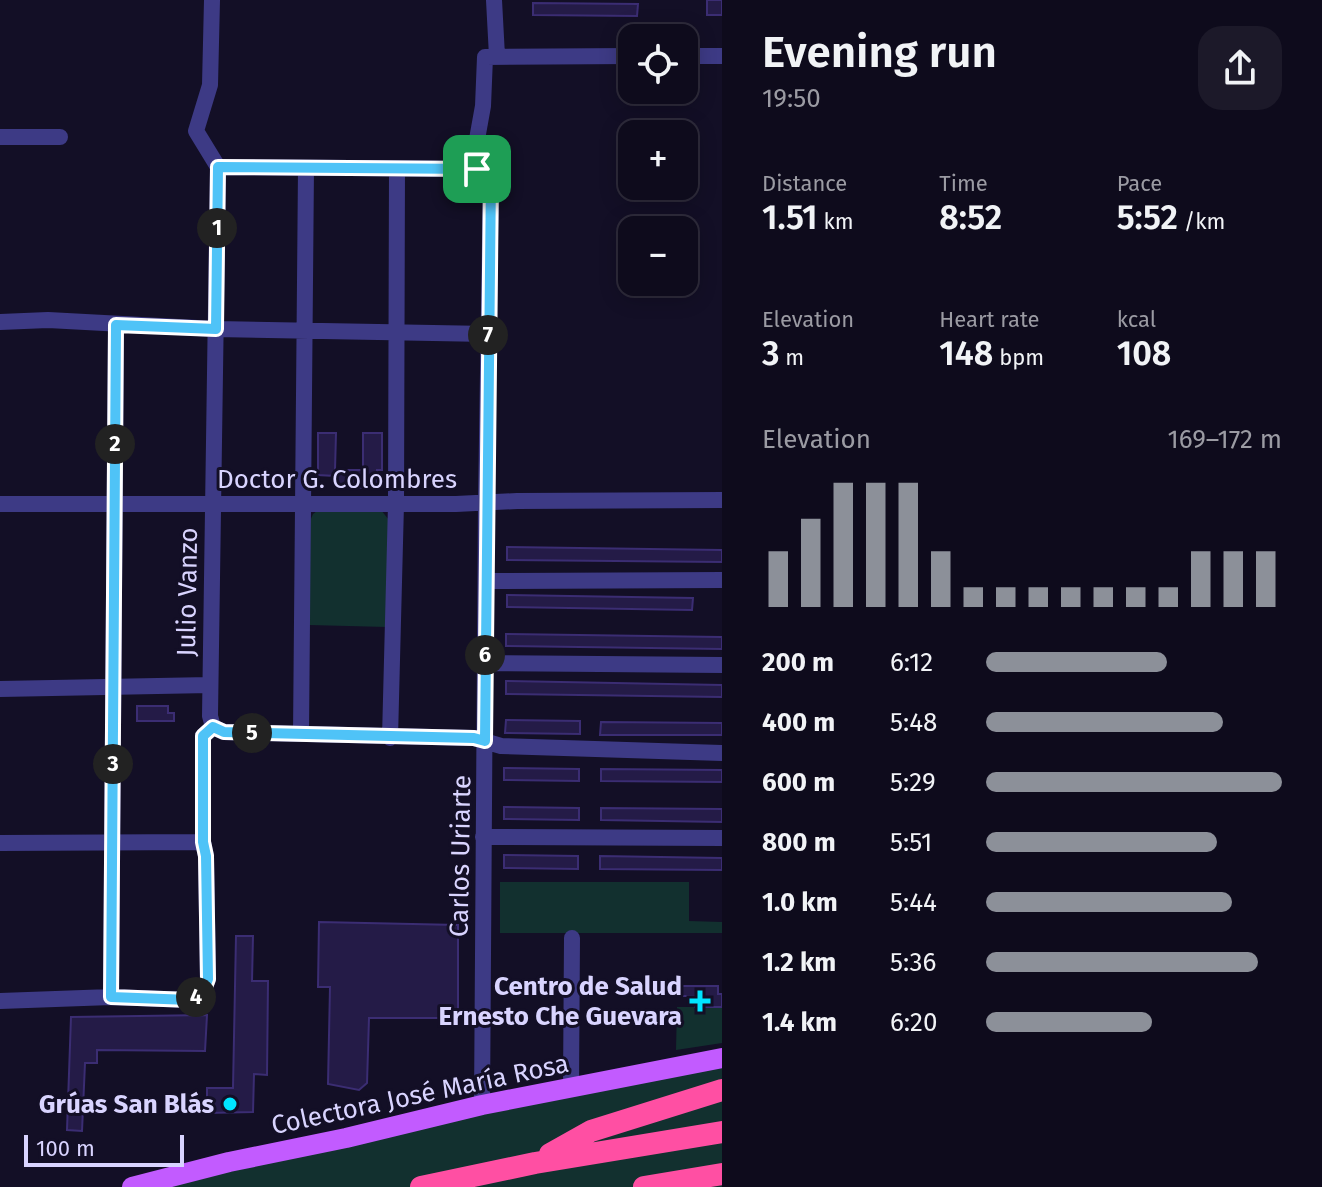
<!DOCTYPE html>
<html lang="en">
<head>
<meta charset="utf-8">
<style>
	:root { --surface:#0e0b1c; --page:#1c1929; --text:#f1f3f6; --muted:#9b9ba3; --line:#2e2b3b; --accent:#8c9099 }
	body { margin:0; font-family:"Fira Sans",sans-serif; background:var(--page); color:var(--text); height:100vh; display:flex; flex-direction:column; font-size:30px; white-space:nowrap }
	* { box-sizing:border-box; margin:0 }
	p { font-size:26px; color:var(--muted) }
	.icon { flex:none; width:44px; height:44px; fill:none; stroke:currentColor; stroke-width:2; stroke-linecap:round; stroke-linejoin:round }
	.map { position:relative; flex:1; overflow:hidden }
	.details { display:flex; flex-direction:column; background:var(--surface); width:600px }
	.details>* { flex:none }
	.controls { position:absolute; left:618px; top:24px; display:grid; gap:16px }
	.controls a { display:grid; place-items:center; width:80px; height:80px; border-radius:16px; background:var(--surface); box-shadow:0 4px 20px #0003,0 0 0 2px var(--line); font-size:40px }
	.scale { position:absolute; left:24px; bottom:20px; width:160px; box-sizing:border-box; padding-left:8px; border:4px solid #d9d4ff; border-top:0; font-size:22px; line-height:28px; white-space:nowrap; color:#d9d4ff; -webkit-text-stroke:6px #130f26; paint-order:stroke }
	.pin { position:absolute; display:grid; place-items:center; width:68px; height:68px; color:#fff; margin:-34px; border-radius:16px; box-shadow:0 4px 12px #0006 }
	.km { position:absolute; width:40px; height:40px; margin:-20px; border-radius:50%; background:#222; color:#fff; font-size:22px; line-height:40px; text-align:center }
	.round { display:grid; place-items:center; flex:none; width:84px; height:84px; border-radius:24px; background:var(--page) }
	.headline { display:flex; align-items:center; justify-content:space-between; height:136px; padding:0 40px }
	h1 { font-size:44px; font-weight:600; line-height:60px }
	.figures { display:grid; grid-template-columns:repeat(3,1fr); gap:12px; height:136px; padding:8px 40px }
	.figures div { display:grid; align-content:center }
	.figures b { font-size:34px; font-weight:600 }
	.figures small { font-size:22px; font-weight:400 }
	.figures p { font-size:22px }
	.chart { height:224px; padding:16px 40px }
	.chart p { display:flex; justify-content:space-between }
	.chart svg { width:100%; height:144px; margin-top:8px; stroke:var(--accent); stroke-width:6 }
	ul { padding:0 40px; list-style:none; font-size:26px }
	li { display:grid; grid-template-columns:128px 96px 1fr; align-items:center; height:60px }
	li i { height:20px; border-radius:10px; background:var(--accent) }
	main { display:flex; flex:1; min-height:0 }
	.map>svg:first-child { display:block }
</style>
</head>
<body>
<main>
<div class="map">
<svg width="722" height="1187" viewBox="0 0 722 1187">
	<rect width="100%" height="100%" fill="#130f26"/>
	<path fill="#12302f" d="M 320,509 L 381,510 L 389,520 L 387,627 L 309,625 L 310,521 L 313,514 Z
		M 500,882 L 689,882 L 689,921 L 722,922 L 722,933 L 500,933 Z
		M 677,1007 L 722,1007 L 722,1043 L 676,1050 Z
		M 722,1058 L 722,1187 L 132,1187 Z"/>
	<path fill="#241b47" stroke="#3b2d73" stroke-width="2" d="M 707,0 L 722,0 L 722,15 L 707,15 Z
		M 533,3 L 638,4 L 637,16 L 533,15 Z
		M 318,433 L 336,433 L 335,470 L 363,470 L 363,433 L 382,433 L 382,470 L 377,470 L 377,488 L 335,487 L 335,476 L 318,475 Z
		M 507,547 L 722,550 L 722,562 L 507,560 Z
		M 507,595 L 693,598 L 692,610 L 507,607 Z
		M 506,634 L 722,637 L 722,649 L 506,646 Z
		M 506,681 L 722,685 L 722,697 L 506,694 Z
		M 137,706 L 168,706 L 168,713 L 174,713 L 174,721 L 137,721 Z
		M 506,720 L 580,721 L 580,734 L 505,733 Z
		M 601,722 L 722,723 L 722,735 L 600,735 Z
		M 504,768 L 579,769 L 579,781 L 504,780 Z
		M 601,769 L 722,770 L 722,782 L 601,781 Z
		M 504,807 L 579,808 L 579,820 L 504,819 Z
		M 601,808 L 722,809 L 722,822 L 601,820 Z
		M 504,855 L 578,856 L 578,869 L 504,868 Z
		M 600,856 L 722,858 L 722,870 L 600,869 Z
		M 319,922 L 458,925 L 458,1018 L 369,1018 L 367,1083 L 359,1090 L 328,1084 L 330,987 L 318,987 Z
		M 236,936 L 253,936 L 252,981 L 268,981 L 267,1075 L 254,1074 L 253,1112 L 207,1113 L 207,1088 L 233,1088 Z
		M 677,986 L 718,986 L 718,994 L 722,994 L 722,1007 L 695,1007 L 696,996 L 677,996 Z
		M 207,1015 L 205,1051 L 97,1050 L 97,1063 L 85,1063 L 82,1131 L 67,1130 L 71,1017 Z"/>
	<g fill="none" stroke-linecap="round" stroke-linejoin="round">
		<path stroke="#3d3a85" stroke-width="16" d="M 212,0 L 210,85 L 196,131 L 218,167 L 210,716 L 213,727
			M 494,0 L 497,56
			M 684,56 L 722,56
			M 0,137 L 60,137
			M 218,167 L 477,169 L 491,176 L 486,503 L 482,1105
			M 477,169 L 474,156 L 483,106 L 485,57 L 632,56
			M 0,322 L 48,320 L 216,329 L 488,334
			M 0,504 L 456,504 L 517,501 L 722,500
			M 486,581 L 722,580
			M 485,663 L 722,665
			M 0,689 L 210,685
			M 213,727 L 224,732 L 474,738 L 501,746 L 722,753
			M 301,734 L 306,168
			M 390,738 L 396,504 L 397,169
			M 483,837 L 722,838
			M 0,843 L 203,842
			M 111,997 L 116,325
			M 0,1001 L 111,997 L 190,1000 L 202,995 L 208,979 L 206,856 L 203,842 L 203,736 L 213,727
			M 571,1087 L 572,938"/>
		<path stroke="#c25bff" stroke-width="20" d="M 132,1187 L 229,1162 L 346,1138 L 482,1105 L 722,1058"/>
		<path stroke="#ff4fa3" stroke-width="22" d="M 550,1154 L 591,1131 L 722,1090
			M 421,1187 L 535,1163 L 722,1132
			M 644,1187 L 722,1174"/>
	</g>
	<g fill="none" stroke-linecap="round" stroke-linejoin="round">
		<defs>
			<path id="route" d="M 218,167 L 477,169 L 491,176 L 485,741 L 474,738 L 224,732 L 213,727 L 203,736 L 203,842 L 206,856 L 208,979 L 202,995 L 190,1000 L 111,997 L 116,325 L 216,329 Z"/>
		</defs>
		<use href="#route" stroke="#fff" stroke-width="16"/>
		<use href="#route" stroke="#4fc3f7" stroke-width="10"/>
	</g>
	<g fill="#00e5ff" stroke="#130f26" stroke-width="3">
		<path d="M696 989h8v8h8v8h-8v8h-8v-8h-8v-8h8z"/>
		<circle cx="230" cy="1104" r="8"/>
	</g>
	<g text-anchor="middle" stroke-width="6" stroke-linejoin="round" paint-order="stroke">
		<g font-size="26" fill="#d9d4ff" stroke="#130f26">
			<text x="337" y="488">Doctor G. Colombres</text>
			<text transform="translate(187 592) rotate(-89)" y="9">Julio Vanzo</text>
			<text transform="translate(460 856) rotate(-89)" y="9">Carlos Uriarte</text>
			<text transform="translate(420 1094) rotate(-12)" y="9">Colectora José María Rosa</text>
		</g>
		<g font-size="26" font-weight="bold" fill="#d9d4ff" stroke="#130f26" text-anchor="end">
			<text x="682" y="995">Centro de Salud<tspan x="682" dy="30">Ernesto Che Guevara</tspan></text>
			<text x="214" y="1113">Grúas San Blás</text>
		</g>
	</g>
</svg>
<div class="controls">
<a><svg class="icon" aria-label="locate" viewBox="0 0 24 24"><circle cx="12" cy="12" r="6"/><path d="M12 2v4M12 18v4M2 12h4M18 12h4"/></svg></a>
<a>+</a>
<a>−</a>
</div>
<div class="scale">100 m</div>
<div class="pin" style="left:477px;top:169px;background:#1e9e55"><svg class="icon" aria-label="arrive" viewBox="0 0 24 24"><path d="M6 21V4h12l-3 4 3 4H6"/></svg></div>
<b class="km" style="left:217px;top:228px">1</b>
<b class="km" style="left:115px;top:444px">2</b>
<b class="km" style="left:113px;top:764px">3</b>
<b class="km" style="left:196px;top:997px">4</b>
<b class="km" style="left:252px;top:733px">5</b>
<b class="km" style="left:485px;top:655px">6</b>
<b class="km" style="left:488px;top:335px">7</b>
</div>
<section class="details">
<div class="headline"><div><h1>Evening run</h1><p>19:50</p></div><a class="round"><svg class="icon" aria-label="share" viewBox="0 0 24 24"><path d="M12 15V3M7 8l5-5 5 5M5 13v7h14v-7"/></svg></a></div>
<div class="figures">
<div><p>Distance</p><b>1.51<small> km</small></b></div>
<div><p>Time</p><b>8:52</b></div>
<div><p>Pace</p><b>5:52<small> /km</small></b></div>
</div>
<div class="figures">
<div><p>Elevation</p><b>3<small> m</small></b></div>
<div><p>Heart rate</p><b>148<small> bpm</small></b></div>
<div><p>kcal</p><b>108</b></div>
</div>
<div class="chart"><p><span>Elevation</span>169–172 m</p>
<svg viewBox="0 0 160 44" preserveAspectRatio="none"><path d="M5 44V27M15 44V17M25 44V6M35 44V6M45 44V6M55 44V27M65 44V38M75 44V38M85 44V38M95 44V38M105 44V38M115 44V38M125 44V38M135 44V27M145 44V27M155 44V27"/></svg>
</div>
<ul>
<li><b>200 m</b>6:12<i style="width:61%"></i></li>
<li><b>400 m</b>5:48<i style="width:80%"></i></li>
<li><b>600 m</b>5:29<i style="width:100%"></i></li>
<li><b>800 m</b>5:51<i style="width:78%"></i></li>
<li><b>1.0 km</b>5:44<i style="width:83%"></i></li>
<li><b>1.2 km</b>5:36<i style="width:92%"></i></li>
<li><b>1.4 km</b>6:20<i style="width:56%"></i></li>
</ul>
</section>
</main>
</body>
</html>
